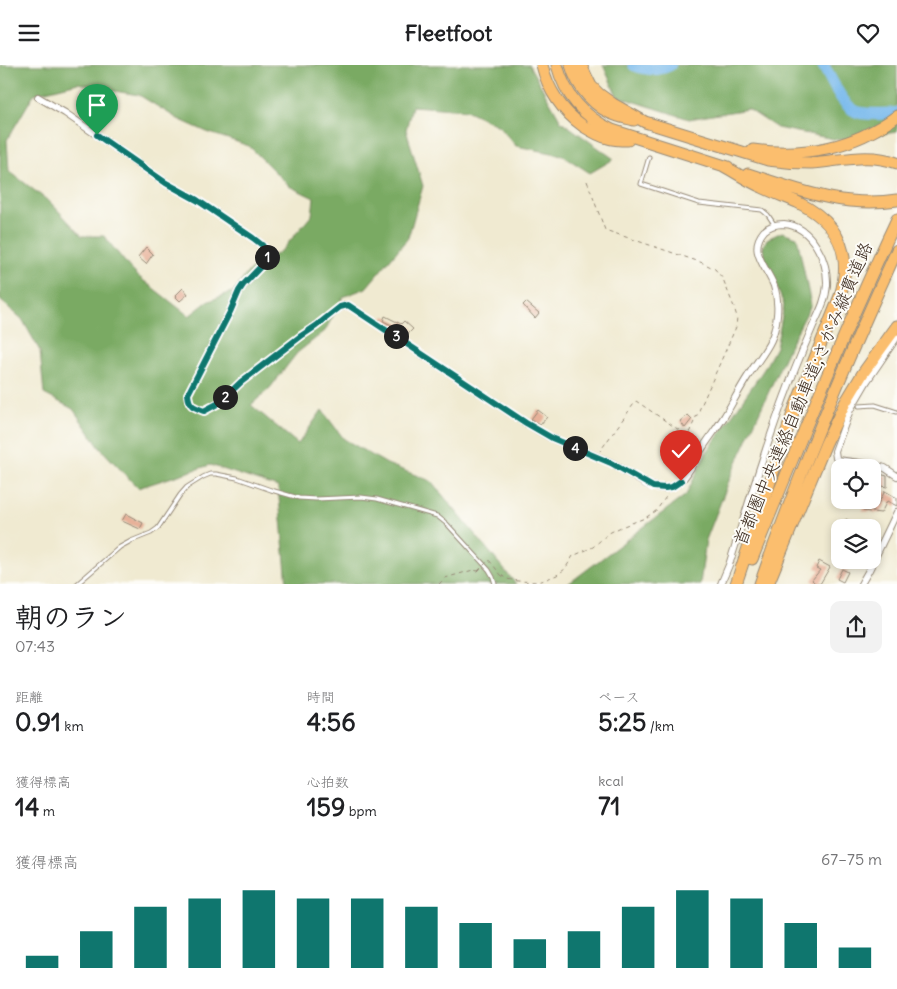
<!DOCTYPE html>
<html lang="ja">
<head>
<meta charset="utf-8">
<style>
	:root { --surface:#fff; --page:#f2f2f2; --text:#202124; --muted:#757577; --accent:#0f766e }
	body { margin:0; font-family:Delius,"Klee One",sans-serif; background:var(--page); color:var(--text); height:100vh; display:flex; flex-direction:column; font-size:19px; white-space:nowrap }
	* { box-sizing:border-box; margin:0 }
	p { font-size:16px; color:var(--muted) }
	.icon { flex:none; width:28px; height:28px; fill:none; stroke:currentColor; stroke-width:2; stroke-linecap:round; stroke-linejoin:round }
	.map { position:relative; height:519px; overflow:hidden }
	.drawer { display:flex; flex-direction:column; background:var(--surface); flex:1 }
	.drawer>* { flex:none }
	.tools { position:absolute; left:831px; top:394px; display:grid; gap:10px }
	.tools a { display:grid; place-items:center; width:50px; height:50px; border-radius:10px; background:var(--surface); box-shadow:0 2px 8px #0003; font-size:25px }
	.pin { position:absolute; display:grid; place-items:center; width:42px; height:42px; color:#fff; margin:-51px -21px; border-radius:50% 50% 50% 0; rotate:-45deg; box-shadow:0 0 5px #0007 }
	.pin .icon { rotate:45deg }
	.km { position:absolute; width:25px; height:25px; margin:-12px; border-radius:50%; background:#222; color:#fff; font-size:14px; line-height:25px; text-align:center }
	.round { display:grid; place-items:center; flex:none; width:52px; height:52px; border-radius:10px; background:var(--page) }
	.headline { display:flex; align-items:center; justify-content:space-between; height:85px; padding:0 15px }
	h1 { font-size:28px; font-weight:800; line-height:38px }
	.metrics { display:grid; grid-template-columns:repeat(3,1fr); gap:8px; height:85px; padding:5px 15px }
	.metrics div { display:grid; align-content:center }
	.metrics b { font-size:25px; font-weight:800 }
	.metrics small { font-size:14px; font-weight:400 }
	.metrics p { font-size:14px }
	.chart { height:140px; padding:10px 15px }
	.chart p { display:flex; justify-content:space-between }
	.chart svg { width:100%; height:90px; margin-top:5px; stroke:var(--accent); stroke-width:6 }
	header { display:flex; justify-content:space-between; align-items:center; height:65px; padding:0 15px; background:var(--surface); font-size:22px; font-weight:800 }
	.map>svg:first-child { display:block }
</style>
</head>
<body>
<header><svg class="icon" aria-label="menu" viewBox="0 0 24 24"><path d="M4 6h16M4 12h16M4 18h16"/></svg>Fleetfoot<svg class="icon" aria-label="heart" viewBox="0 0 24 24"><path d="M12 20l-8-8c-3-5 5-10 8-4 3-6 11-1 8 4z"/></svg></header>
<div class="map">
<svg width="897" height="519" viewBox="0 0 897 519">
	<rect width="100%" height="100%" fill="#fdfcf7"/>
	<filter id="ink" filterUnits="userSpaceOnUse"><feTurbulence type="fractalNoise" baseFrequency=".02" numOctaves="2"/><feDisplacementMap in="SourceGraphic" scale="10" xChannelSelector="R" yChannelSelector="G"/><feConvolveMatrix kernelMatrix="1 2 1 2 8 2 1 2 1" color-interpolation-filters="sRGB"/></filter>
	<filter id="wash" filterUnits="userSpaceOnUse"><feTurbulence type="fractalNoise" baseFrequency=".0096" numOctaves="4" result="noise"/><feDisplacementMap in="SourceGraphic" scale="20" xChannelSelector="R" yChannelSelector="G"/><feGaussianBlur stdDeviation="1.12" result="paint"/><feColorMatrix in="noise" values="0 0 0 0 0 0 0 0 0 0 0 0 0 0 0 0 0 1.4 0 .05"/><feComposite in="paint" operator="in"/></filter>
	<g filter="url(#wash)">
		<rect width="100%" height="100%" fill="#f0ead1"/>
		<path fill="#7aaa64" stroke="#5a6a41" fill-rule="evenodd" d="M 0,0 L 529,0 L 561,56 L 614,94 L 590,108 L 562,90 L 516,81 L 499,61 L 466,45 L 412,41 L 406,65 L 423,121 L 408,173 L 366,223 L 343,232 L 325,266 L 297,288 L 270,323 L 251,340 L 298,379 L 322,345 L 344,374 L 387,399 L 431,416 L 516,519 L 287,519 L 278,422 L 210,400 L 138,423 L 100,383 L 73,344 L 44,329 L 40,286 L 22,254 L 0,235 ZM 78,18 L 114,26 L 139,30 L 178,54 L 207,67 L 249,81 L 289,121 L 314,133 L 312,150 L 282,185 L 248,207 L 234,226 L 207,237 L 189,251 L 139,212 L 129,202 L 104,171 L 82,171 L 51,138 L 9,106 L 7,75 L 34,29 Z
			M 603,0 L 897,0 L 897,67 L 839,75 L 777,63 L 748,44 L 689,54 L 617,31 Z
			M 782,167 L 797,172 L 811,240 L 789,282 L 732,408 L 706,475 L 700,519 L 568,519 L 686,430 L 705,390 L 764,304 L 776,282 L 780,262 L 784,240 L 764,190 L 763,182 L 767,174 Z"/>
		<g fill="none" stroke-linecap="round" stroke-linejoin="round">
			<path stroke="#78b9ec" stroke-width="12" d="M 634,0 C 648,5 657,6 670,0
				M 823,0 C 832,15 843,45 861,48 C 873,50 886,49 897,48"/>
		</g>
		<g id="blocks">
			<path fill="#e7b199" d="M 146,182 L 153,189 L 146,199 L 138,192 Z
				M 183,223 L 188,229 L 180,236 L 175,231 Z
				M 526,237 L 539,248 L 535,253 L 523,240 Z
				M 385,251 L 401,259 L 404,256 L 413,264 L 407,270 L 397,264 L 398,263 L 383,256 Z
				M 538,345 L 547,352 L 540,360 L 531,354 Z
				M 688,350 L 692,354 L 685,363 L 680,356 Z
				M 872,407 L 887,411 L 887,422 L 872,419 Z
				M 885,426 L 897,433 L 897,441 L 887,436 L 881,448 L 872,447 L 872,443 L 870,447 L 863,446 L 864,440 L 877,441 Z
				M 126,449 L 143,458 L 140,464 L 122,456 Z
				M 846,454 L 863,462 L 847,462 L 843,460 Z
				M 819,496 L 830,502 L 820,519 L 816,519 L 812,515 L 820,505 L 816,503 Z
				M 842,504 L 848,507 L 843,517 L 837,514 Z"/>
		</g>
	</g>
	<g filter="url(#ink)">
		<use href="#blocks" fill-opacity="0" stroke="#968a78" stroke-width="1"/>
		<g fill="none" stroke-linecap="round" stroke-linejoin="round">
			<defs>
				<path id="service" d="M 649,92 L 641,119 L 699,138 L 762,145 L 768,150 L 774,159
					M 859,341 L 875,340 L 897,347
					M 77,519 L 120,482 L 131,476 L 151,468 L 158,463 L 180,430 L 187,422 L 203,412 L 210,409 L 216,409 L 237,413 L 271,425 L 299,433 L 316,434 L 361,432 L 377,434 L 437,451 L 447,459 L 489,505 L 493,512 L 495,519"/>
				<path id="minor" d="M 38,32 L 65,48 L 166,118 L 197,135 L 253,173 L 262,180 L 266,186 L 267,192 L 264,198 L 239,225 L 230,247 L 188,329 C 189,341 193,342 204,346 L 219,338 L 241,317 L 301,271 L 316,261 L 340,242 L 348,240 L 526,358 C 535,363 543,369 552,373 C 572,383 592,389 612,398 C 627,406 648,425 665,423 C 671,423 676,420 681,416 C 690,407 695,394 702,384 C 709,373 717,363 724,352 C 732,339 739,325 748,311 C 755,299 765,288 771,275 C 775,267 776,259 777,250 C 778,240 777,230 774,221 C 767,202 747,186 764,166 C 769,161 777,159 784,159 C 812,161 828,196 827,220 C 826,235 819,248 813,261 C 804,282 795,303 787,325 C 765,382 748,441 729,500 L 721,519
					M 897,272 L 867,316 L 850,345 L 835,386 L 836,393 L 838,395 L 874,400 L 885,403 L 897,411
					M 861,519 L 869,505 L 897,447"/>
				<path id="motorway" d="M 542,0 C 548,25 562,46 583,61 C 591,66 599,71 608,73 C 614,75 621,75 628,75
					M 557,0 C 565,30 584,52 612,65 L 728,102
					M 571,0 C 577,22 595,44 618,51 C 623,53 628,53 634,55
					M 581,0 L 587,13 L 591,21 L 599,29 L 613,39 L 645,57 L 768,95 C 782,97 797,98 811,98 C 840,96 869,87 897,98
					M 753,85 C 806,92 853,83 897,51
					M 722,100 C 735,107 748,116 762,122 C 774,128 786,132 797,137 C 838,157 853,188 840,231 L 794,345 L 736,519
					M 748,109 C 799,125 842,143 897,135
					M 752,494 C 798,380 844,266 897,154
					M 760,519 C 800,406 847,294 897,185
					M 768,519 L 826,378 L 845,338 L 863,308 L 897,261"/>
			</defs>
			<use href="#service" stroke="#968a78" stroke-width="5"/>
			<use href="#minor" stroke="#968a78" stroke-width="8"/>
			<use href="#motorway" stroke="#968a78" stroke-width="13"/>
			<path stroke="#968a78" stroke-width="1" stroke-dasharray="4 4" stroke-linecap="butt" d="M 587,116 L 605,165 L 703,198 L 715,204 L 723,214 L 734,242 L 737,252 L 736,262 L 689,368 L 685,369 L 636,336 L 600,386
				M 501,510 L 507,514 L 518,516 L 539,517 L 557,510 L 565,504 L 573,491 L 593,482 L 609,468 L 621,462 L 645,453 L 656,446 L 668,429
				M 439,519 L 445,513 L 473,505 L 478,506"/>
			<use href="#service" stroke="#fff" stroke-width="3"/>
			<use href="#minor" stroke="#fff" stroke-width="6"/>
			<use href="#motorway" stroke="#fbbe6e" stroke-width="11"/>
			<path stroke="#968a78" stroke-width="1" stroke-dasharray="4 4" stroke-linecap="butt" d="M 478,506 L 489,495 L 501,510"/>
		</g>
	</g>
	<g fill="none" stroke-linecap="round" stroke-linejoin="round" filter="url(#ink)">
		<defs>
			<path id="route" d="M 97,70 L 166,118 L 197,135 L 253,173 L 262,180 L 266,186 L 267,192 L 264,198 L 243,220 L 239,226 L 230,247 L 188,329 C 189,341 193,342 204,346 L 219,338 L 241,317 L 301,271 L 316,261 L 340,242 L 348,240 L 526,358 L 552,373 L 611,398 L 653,422 L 665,423 L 672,422 L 681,416"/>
		</defs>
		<use href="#route" stroke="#fff" stroke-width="10"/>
		<use href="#route" stroke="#0f766e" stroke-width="6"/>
	</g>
	<g text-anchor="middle" stroke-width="4" stroke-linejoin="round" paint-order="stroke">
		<g font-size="18" fill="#3b2a1e" stroke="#fdfcf7">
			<text transform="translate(803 329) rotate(-67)" y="6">首都圏中央連絡自動車道;さがみ縦貫道路</text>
		</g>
	</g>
</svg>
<div class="tools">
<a><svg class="icon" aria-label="locate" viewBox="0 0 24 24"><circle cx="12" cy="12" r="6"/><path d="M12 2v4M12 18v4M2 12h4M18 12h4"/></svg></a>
<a><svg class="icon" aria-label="layers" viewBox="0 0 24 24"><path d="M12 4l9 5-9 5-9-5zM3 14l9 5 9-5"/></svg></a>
</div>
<div class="pin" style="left:97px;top:70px;background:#1e9e55"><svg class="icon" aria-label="arrive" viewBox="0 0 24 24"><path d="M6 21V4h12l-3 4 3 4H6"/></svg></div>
<div class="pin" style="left:681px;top:416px;background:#d93025"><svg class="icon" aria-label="check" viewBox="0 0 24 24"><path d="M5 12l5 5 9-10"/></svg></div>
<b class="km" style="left:267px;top:192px">1</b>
<b class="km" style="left:225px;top:332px">2</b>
<b class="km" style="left:396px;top:271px">3</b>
<b class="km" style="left:575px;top:383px">4</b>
</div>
<section class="drawer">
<div class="headline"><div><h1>朝のラン</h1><p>07:43</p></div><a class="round"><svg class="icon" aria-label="share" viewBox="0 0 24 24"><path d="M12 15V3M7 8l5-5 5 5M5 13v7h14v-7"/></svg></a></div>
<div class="metrics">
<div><p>距離</p><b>0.91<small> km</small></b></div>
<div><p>時間</p><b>4:56</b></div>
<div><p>ペース</p><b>5:25<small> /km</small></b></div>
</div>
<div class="metrics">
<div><p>獲得標高</p><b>14<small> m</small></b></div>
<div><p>心拍数</p><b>159<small> bpm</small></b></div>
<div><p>kcal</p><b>71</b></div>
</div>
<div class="chart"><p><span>獲得標高</span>67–75 m</p>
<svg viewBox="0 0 160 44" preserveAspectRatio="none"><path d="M5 44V38M15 44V26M25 44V14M35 44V10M45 44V6M55 44V10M65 44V10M75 44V14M85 44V22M95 44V30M105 44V26M115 44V14M125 44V6M135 44V10M145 44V22M155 44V34"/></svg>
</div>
</section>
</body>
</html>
